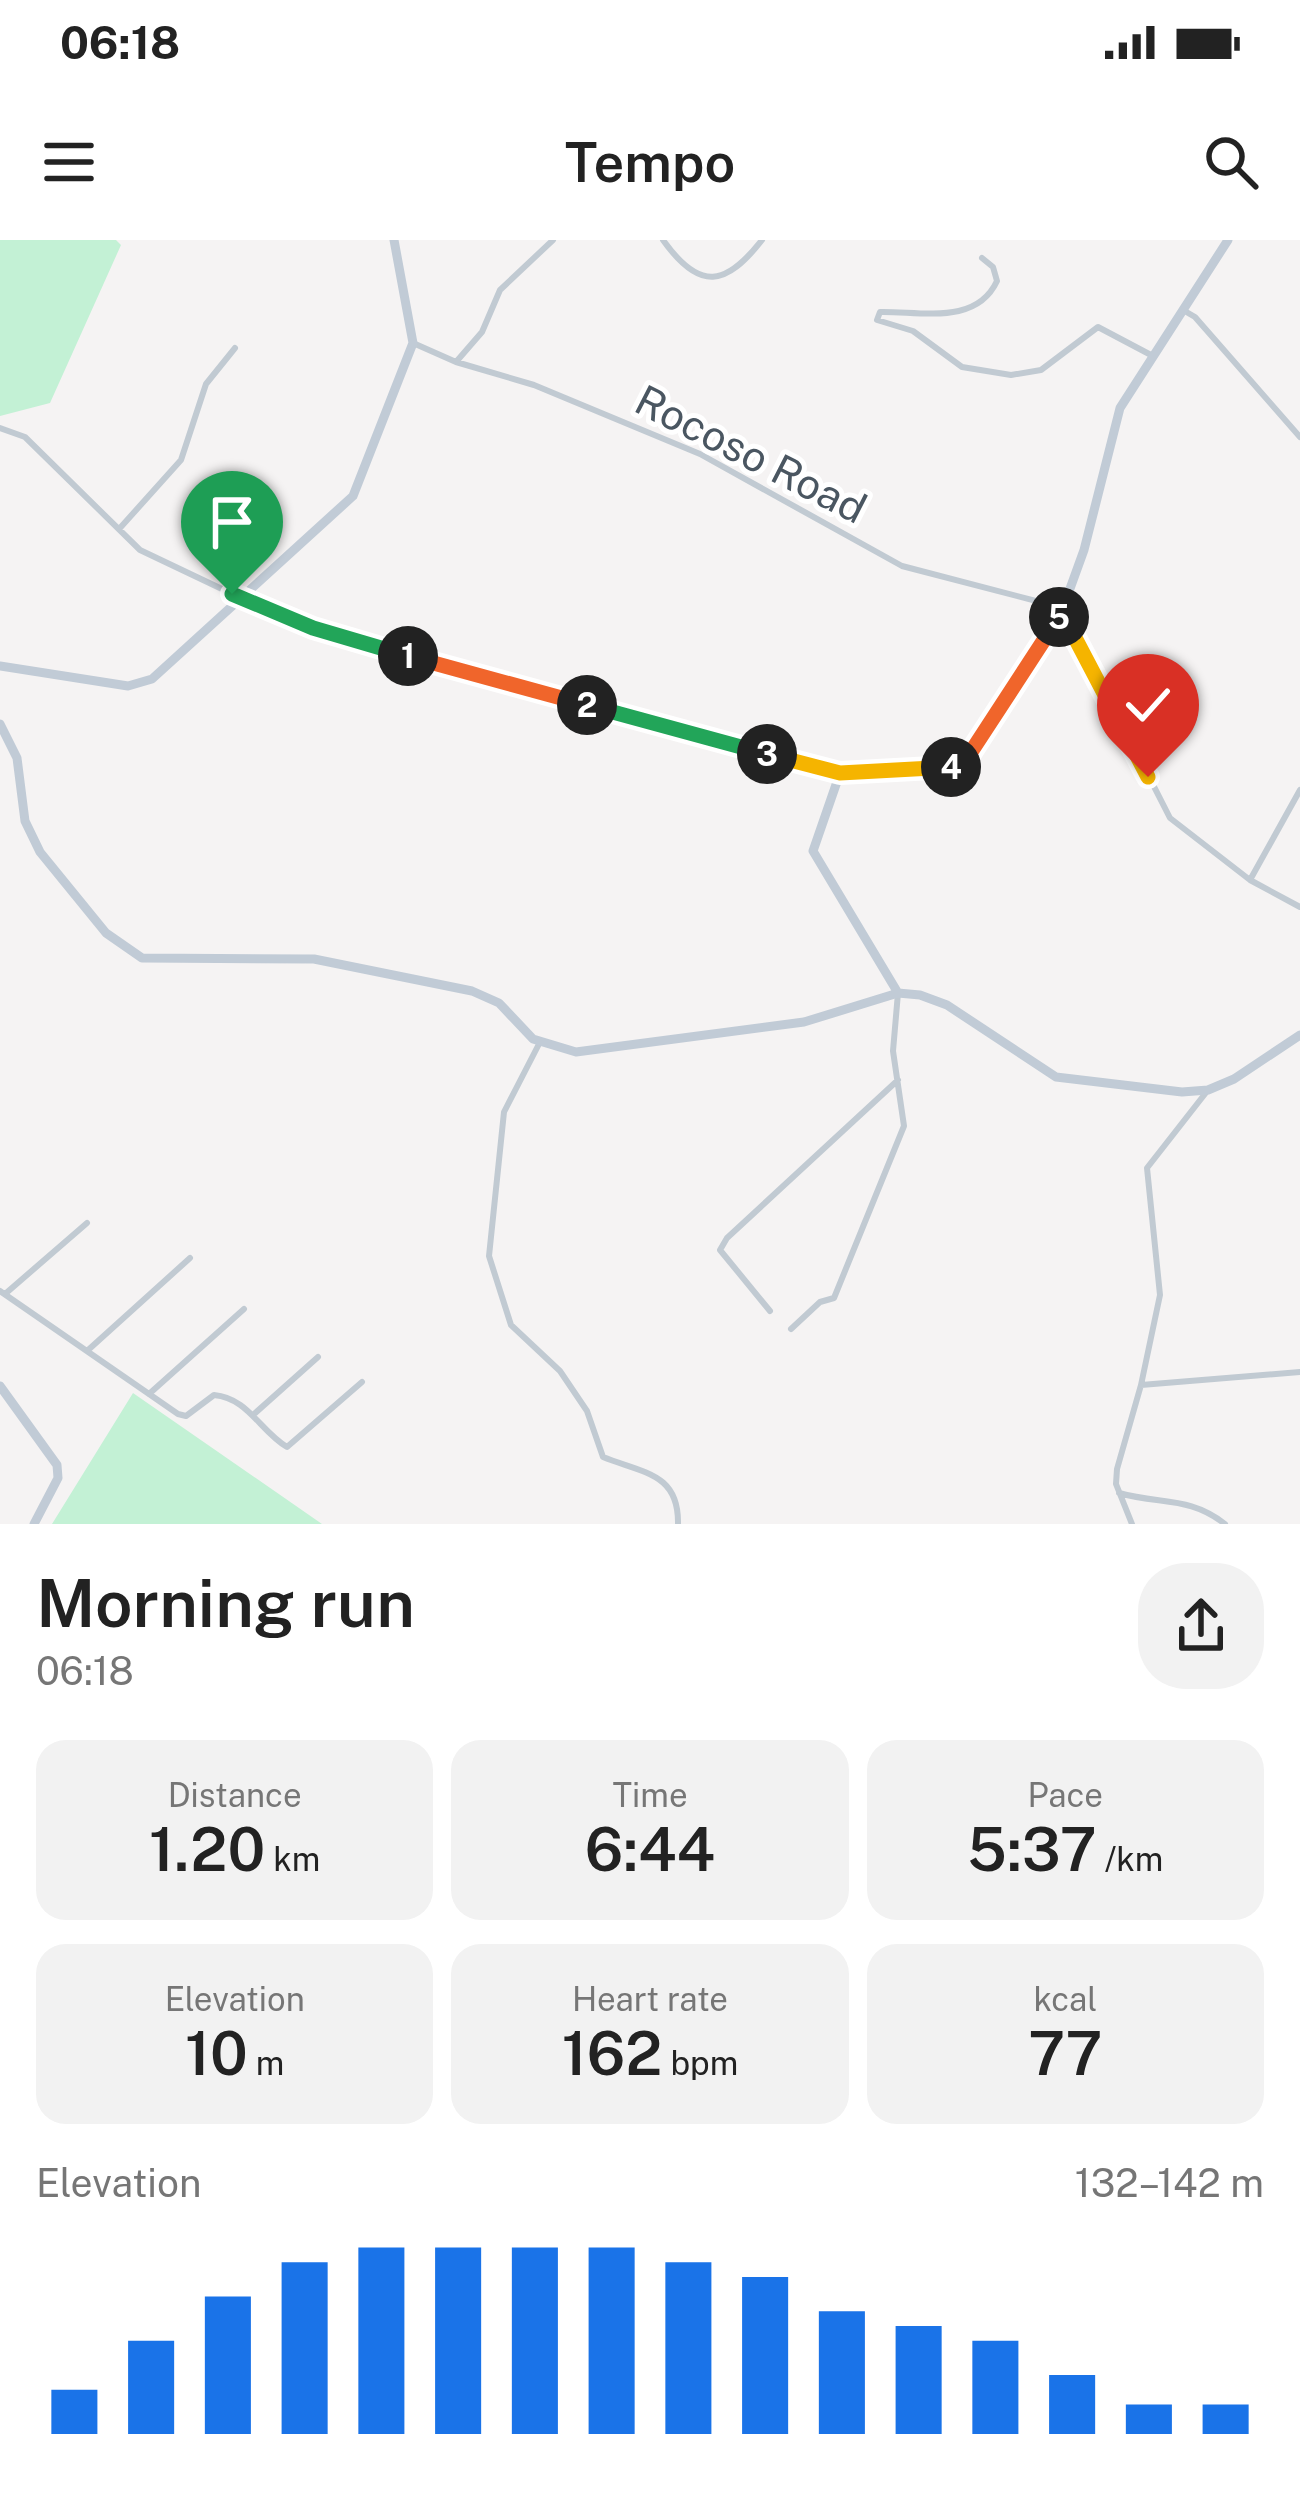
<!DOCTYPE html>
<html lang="en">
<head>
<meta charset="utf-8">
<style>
	:root { --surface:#fff; --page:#f2f2f2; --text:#222; --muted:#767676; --accent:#1a73e8 }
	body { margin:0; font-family:"Public Sans",sans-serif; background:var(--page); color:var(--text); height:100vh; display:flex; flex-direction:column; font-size:45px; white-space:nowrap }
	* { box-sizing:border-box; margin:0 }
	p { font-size:39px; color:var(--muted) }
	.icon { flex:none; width:66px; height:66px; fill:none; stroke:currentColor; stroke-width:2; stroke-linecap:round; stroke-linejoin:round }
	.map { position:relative; height:1284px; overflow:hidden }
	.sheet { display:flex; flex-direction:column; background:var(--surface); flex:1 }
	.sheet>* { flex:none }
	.pin { position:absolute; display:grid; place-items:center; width:102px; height:102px; color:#fff; margin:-123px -51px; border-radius:50% 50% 50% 0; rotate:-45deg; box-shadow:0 0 12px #0007 }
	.pin .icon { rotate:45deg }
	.km { position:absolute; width:60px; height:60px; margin:-30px; border-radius:50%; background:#222; color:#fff; font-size:33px; line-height:60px; text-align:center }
	.round { display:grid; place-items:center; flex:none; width:126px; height:126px; border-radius:48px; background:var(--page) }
	.head { display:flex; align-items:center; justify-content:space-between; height:204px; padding:0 36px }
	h1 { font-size:66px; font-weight:600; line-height:90px }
	.metrics { display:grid; grid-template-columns:repeat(3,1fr); gap:18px; height:204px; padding:12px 36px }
	.metrics div { display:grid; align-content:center; border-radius:30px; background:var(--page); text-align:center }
	.metrics b { font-size:60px; font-weight:600 }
	.metrics small { font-size:33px; font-weight:400 }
	.metrics p { font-size:33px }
	.chart { height:336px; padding:24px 36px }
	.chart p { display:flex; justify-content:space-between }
	.chart svg { width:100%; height:216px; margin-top:12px; stroke:var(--accent); stroke-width:6 }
	.status { display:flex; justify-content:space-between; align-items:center; height:84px; padding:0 60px; background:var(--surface); direction:ltr }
	.status svg { height:33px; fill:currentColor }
	header { display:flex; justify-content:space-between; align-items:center; height:156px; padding:0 36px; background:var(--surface); font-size:54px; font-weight:600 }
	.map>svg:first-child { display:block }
</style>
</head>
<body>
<div class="status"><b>06:18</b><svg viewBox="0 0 49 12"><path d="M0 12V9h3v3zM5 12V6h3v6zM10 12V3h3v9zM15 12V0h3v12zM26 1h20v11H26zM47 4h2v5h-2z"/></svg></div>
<header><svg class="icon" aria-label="menu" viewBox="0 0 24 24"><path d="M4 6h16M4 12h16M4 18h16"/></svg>Tempo<svg class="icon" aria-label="search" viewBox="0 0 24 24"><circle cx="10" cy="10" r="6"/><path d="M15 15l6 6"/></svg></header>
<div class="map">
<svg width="1300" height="1284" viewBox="0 0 1300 1284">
	<rect width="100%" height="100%" fill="#f5f3f3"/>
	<path fill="#c3f1d5" d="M 0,0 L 116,0 L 121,5 L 50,163 L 0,176 Z
		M 133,1153 L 322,1284 L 52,1284 Z"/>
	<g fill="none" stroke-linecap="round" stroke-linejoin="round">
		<path stroke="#c1cad2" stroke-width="6" d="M 663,0 C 700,52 726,46 762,0
			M 982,18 L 993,27 L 997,41 C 976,86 920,71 880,72 L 877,80 L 913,91 L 962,127 L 1011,135 L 1041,130 L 1098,87 L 1151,115
			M 1183,70 L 1195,77 L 1300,197
			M 413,103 L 456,122 L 534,145 L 700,214 L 902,326 L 1063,368 L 1170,578 L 1250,640 L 1300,667
			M 456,122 L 482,92 L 500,50 L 553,0
			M 0,188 L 25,197 L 140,310 L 243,359 L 376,407 L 840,533
			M 120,288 L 181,220 L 206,144 L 235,108
			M 1250,640 L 1300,550
			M 540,802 L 504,872 L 489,1016 L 511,1085 L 560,1131 L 587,1171 L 603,1217 C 643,1233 679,1233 678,1284
			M 0,1051 L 178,1174 L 186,1176 L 214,1155 C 248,1158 260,1191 287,1207 L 362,1142
			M 5,1054 L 87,983
			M 770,1071 L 720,1010 L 727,998 L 898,840
			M 791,1089 L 820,1062 L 834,1058 L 904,886 L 893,811 L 898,753
			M 87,1111 L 190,1018
			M 1141,1145 L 1300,1132
			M 149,1154 L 244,1069
			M 253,1175 L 318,1117
			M 1119,1253 C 1161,1265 1189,1256 1225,1284
			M 1132,1284 L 1116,1244 L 1117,1229 L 1141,1145 L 1160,1055 L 1147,928 L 1208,850"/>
		<path stroke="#c1cbd6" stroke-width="9" d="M 1063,368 L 1084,310 L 1120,168 L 1228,0
			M 0,426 L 128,446 L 152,439 L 353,256 L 413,103 L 394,0
			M 0,484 L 17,518 L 25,581 L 40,612 L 106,693 L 142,718 L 314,719 L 472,751 L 499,763 L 533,799 L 576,812 L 804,782 L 898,753 L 920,755 L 947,765 L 1056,837 L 1182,852 L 1208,850 L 1234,839 L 1300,795
			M 898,753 L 813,611 L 840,533 L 936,530 L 960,522 L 1062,373
			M 0,1146 L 57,1225 L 58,1238 L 34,1284"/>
	</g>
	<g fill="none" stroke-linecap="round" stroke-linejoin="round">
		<defs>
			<path id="split-1" d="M 232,354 L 313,388 L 408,416"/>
			<path id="split-2" d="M 408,416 L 587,465"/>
			<path id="split-3" d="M 587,465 L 767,514"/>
			<path id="split-4" d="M 767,514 L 840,533 L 951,527"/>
			<path id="split-5" d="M 951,527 L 971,512 L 1059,377"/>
			<path id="split-6" d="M 1059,377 L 1062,373 L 1148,537"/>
		</defs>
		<use href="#split-1" stroke="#fff" stroke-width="24"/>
		<use href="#split-2" stroke="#fff" stroke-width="24"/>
		<use href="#split-3" stroke="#fff" stroke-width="24"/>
		<use href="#split-4" stroke="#fff" stroke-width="24"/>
		<use href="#split-5" stroke="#fff" stroke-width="24"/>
		<use href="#split-6" stroke="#fff" stroke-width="24"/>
		<use href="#split-1" stroke="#22a559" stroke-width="15"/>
		<use href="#split-2" stroke="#f0652b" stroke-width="15"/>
		<use href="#split-3" stroke="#22a559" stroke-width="15"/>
		<use href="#split-4" stroke="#f5b400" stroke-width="15"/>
		<use href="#split-5" stroke="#f0652b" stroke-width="15"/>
		<use href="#split-6" stroke="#f5b400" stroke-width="15"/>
	</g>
	<g text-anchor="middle" stroke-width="10" stroke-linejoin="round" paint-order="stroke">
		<g font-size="42" fill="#4a5661" stroke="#fff">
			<text transform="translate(751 214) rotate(27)" y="15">Rocoso Road</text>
		</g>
	</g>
</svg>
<div class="pin" style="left:232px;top:354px;background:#1e9e55"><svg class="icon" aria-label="arrive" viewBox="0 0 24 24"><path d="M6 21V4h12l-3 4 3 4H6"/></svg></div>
<div class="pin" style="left:1148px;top:537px;background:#d93025"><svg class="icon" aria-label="check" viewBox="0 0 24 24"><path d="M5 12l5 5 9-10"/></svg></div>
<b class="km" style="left:408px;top:416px">1</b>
<b class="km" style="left:587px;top:465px">2</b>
<b class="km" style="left:767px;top:514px">3</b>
<b class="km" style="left:951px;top:527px">4</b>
<b class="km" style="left:1059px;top:377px">5</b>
</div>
<section class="sheet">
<div class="head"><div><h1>Morning run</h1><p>06:18</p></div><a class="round"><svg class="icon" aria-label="share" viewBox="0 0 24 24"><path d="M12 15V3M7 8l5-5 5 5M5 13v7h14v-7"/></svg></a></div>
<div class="metrics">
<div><p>Distance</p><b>1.20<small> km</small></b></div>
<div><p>Time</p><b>6:44</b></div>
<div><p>Pace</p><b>5:37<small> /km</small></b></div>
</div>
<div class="metrics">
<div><p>Elevation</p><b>10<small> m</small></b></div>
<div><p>Heart rate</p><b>162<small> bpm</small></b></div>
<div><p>kcal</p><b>77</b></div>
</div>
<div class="chart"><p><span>Elevation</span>132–142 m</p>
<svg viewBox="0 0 160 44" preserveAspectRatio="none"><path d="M5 44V35M15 44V25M25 44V16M35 44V9M45 44V6M55 44V6M65 44V6M75 44V6M85 44V9M95 44V12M105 44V19M115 44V22M125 44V25M135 44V32M145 44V38M155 44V38"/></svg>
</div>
</section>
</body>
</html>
